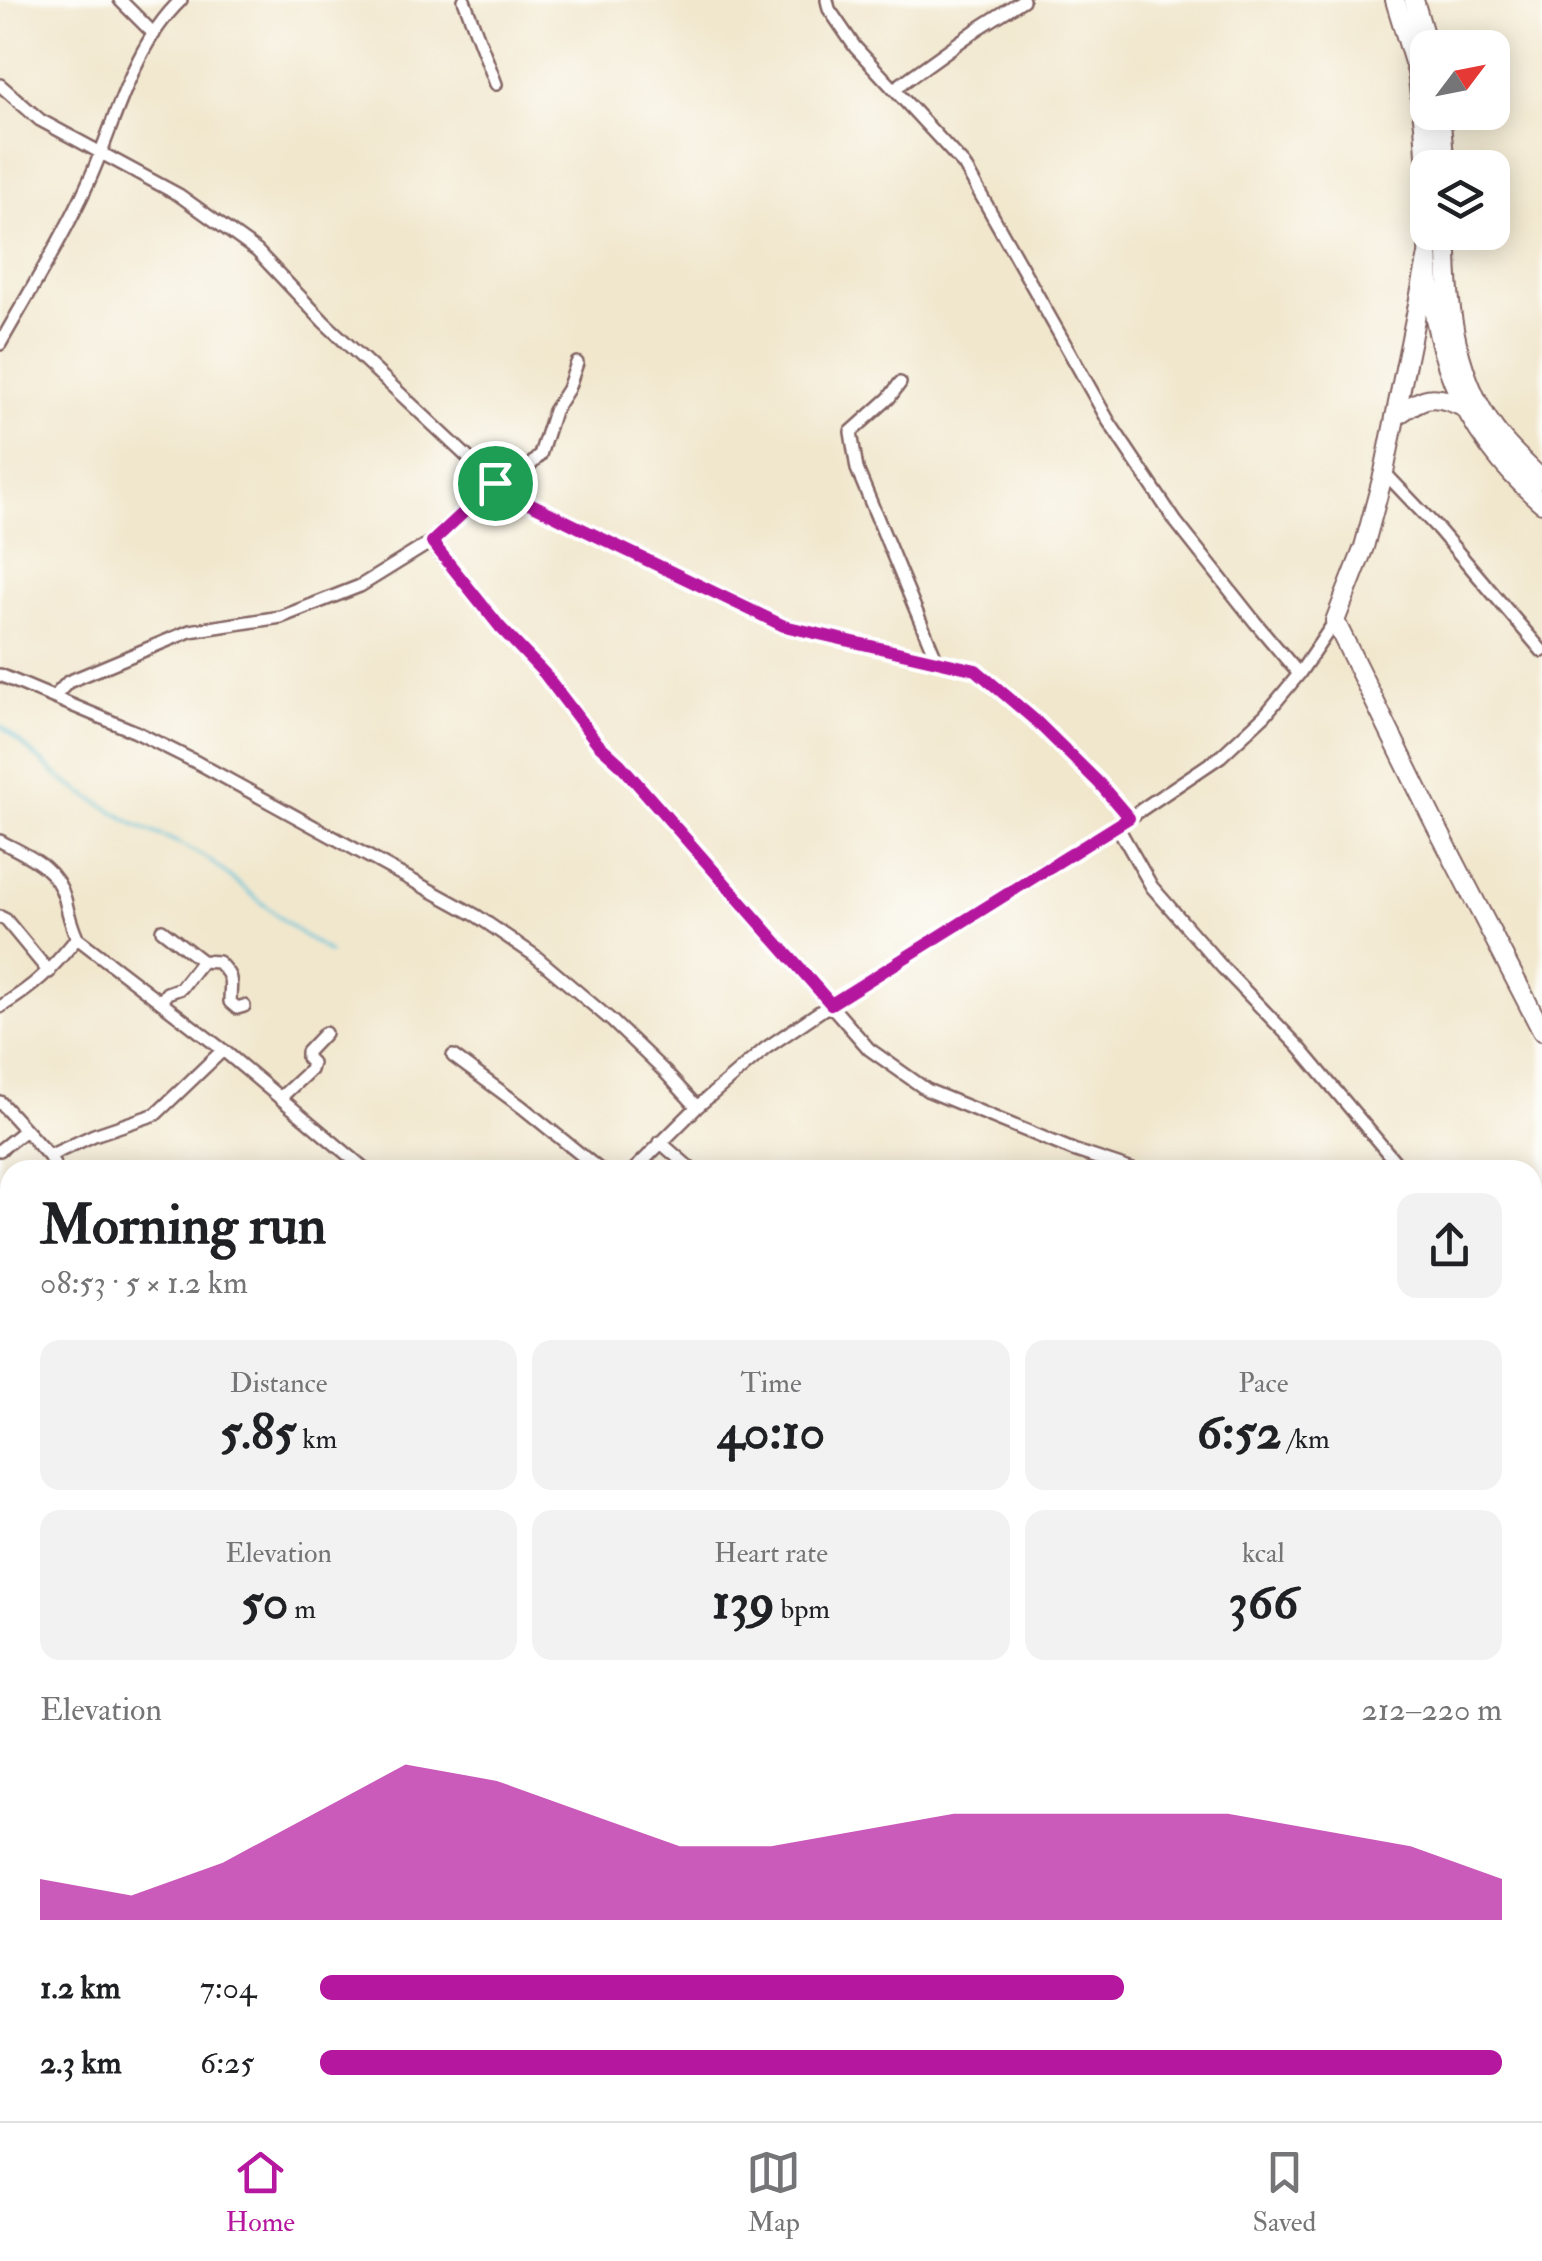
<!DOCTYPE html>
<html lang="en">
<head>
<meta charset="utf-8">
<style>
	:root { --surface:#fff; --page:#f2f2f2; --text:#202124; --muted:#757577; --line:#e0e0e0; --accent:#b5179e }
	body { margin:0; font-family:"IM FELL Double Pica",serif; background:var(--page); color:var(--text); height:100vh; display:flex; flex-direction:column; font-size:38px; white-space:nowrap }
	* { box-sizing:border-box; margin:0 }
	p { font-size:32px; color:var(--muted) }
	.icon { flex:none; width:55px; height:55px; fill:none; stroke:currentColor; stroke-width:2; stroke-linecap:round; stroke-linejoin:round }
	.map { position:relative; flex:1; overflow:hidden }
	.side { position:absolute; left:0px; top:1160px; width:1542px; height:962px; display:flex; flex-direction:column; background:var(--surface); border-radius:30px 30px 0 0; box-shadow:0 5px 25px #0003 }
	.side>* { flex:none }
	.needle { width:65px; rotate:58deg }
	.fabs { position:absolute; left:1410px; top:30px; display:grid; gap:20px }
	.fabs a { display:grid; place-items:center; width:100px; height:100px; border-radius:20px; background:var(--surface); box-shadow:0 5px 25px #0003; font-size:50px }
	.pin { position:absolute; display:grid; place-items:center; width:85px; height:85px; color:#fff; margin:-42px; border:5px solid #fff; border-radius:50%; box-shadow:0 2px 10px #0007 }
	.round { display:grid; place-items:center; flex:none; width:105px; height:105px; border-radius:20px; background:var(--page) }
	.summary { display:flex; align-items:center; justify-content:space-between; height:170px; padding:0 40px }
	h1 { font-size:55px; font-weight:700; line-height:75px }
	.stats { display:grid; grid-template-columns:repeat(3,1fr); gap:15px; height:170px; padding:10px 40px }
	.stats div { display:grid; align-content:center; border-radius:20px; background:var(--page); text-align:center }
	.stats b { font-size:50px; font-weight:700 }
	.stats small { font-size:28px; font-weight:400 }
	.stats p { font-size:28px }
	.chart { height:280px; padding:20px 40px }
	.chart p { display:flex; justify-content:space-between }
	.chart svg { width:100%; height:180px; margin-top:10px; fill:var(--accent); opacity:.7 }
	ul { padding:0 40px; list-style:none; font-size:32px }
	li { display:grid; grid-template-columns:160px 120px 1fr; align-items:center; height:75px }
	li i { height:25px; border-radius:12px; background:var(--accent) }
	.dock { display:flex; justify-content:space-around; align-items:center; height:140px; border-top:2px solid var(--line); background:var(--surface); font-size:28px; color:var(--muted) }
	.dock a { display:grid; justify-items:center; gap:5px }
	.dock .selected { color:var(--accent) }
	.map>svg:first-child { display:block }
</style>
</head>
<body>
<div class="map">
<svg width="1542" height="2121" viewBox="0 0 1542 2121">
	<rect width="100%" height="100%" fill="#fdfcf7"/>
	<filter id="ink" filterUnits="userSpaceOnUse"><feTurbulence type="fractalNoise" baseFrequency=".01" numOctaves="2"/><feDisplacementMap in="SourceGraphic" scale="20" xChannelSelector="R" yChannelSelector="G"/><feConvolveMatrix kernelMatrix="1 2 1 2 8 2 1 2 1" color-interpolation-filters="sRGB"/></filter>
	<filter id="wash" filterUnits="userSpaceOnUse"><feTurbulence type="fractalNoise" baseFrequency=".0048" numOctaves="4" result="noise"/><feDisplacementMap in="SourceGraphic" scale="40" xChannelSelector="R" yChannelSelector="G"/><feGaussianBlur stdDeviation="2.25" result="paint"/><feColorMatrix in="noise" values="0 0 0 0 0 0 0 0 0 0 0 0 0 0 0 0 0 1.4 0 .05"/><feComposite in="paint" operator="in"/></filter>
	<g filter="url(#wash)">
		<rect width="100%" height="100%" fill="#f1e7cd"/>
		<path fill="#5cc0da" stroke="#537082" stroke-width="2.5" d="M 0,1271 L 10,1278 L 10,2112 L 284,2112 L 285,2121 L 0,2121 Z"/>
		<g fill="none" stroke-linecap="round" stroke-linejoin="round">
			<path stroke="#5cc0da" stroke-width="2.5" d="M 0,725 L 65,782 L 134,824 L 179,843 L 208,859 L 293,928 L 330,953"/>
		</g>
	</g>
	<g filter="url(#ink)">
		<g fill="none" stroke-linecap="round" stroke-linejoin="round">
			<defs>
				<path id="street" d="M 120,0 L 154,34
					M 464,0 L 496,84
					M 827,0 L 829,9 L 855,47 L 964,165 L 1109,422 L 1176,522 L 1255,622 L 1299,674
					M 0,85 L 40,120 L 179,195 L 257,251 L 324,322 L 495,483 L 511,494 L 784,625 L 976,670 L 1036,721 L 1099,783 L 1129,818
					M 894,89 L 979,28 L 1023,0
					M 0,344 C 30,291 63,238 88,183 C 116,122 131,48 181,0
					M 900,383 L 889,398 L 851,432 L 857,469 L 937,661
					M 1384,472 L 1439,530 L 1542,651
					M 511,494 L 522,474 L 540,455 L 554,411 L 568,389 L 577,363
					M 431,542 L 500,627 L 544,673 L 598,744 L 620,764 L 869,1049 L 927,1090 L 1073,1150 L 1133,1170
					M 0,675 L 136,732 L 198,763 L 477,916 L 534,955 L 612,1021 L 664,1071 L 697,1107
					M 55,696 L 68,682 L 190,631 L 281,617 L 360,586 L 431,542 L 495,483
					M 1117,826 L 1152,887 L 1223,968 L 1299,1047 L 1402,1170
					M 0,841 C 28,856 56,866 65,899 C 68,913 71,925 77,938 L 223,1050 L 366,1170
					M 0,917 L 6,920 L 49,972
					M 202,961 L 218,962 C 235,979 230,980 230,1002 L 237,1008 L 244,1006
					M 161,1002 L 167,993 L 181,988 L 202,961 L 162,930
					M 0,1007 C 35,986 51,970 77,938
					M 453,1056 L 522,1107 L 600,1170
					M 280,1098 L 310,1070 L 312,1063 L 307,1058 L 307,1052 L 325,1033
					M 0,1102 L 49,1156 L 57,1170
					M 660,1142 L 692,1170
					M 0,1150 L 25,1130
					M 49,1156 L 94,1135 L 156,1114 L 223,1050
					M 634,1170 L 697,1107 L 766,1048 L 831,1004 L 1129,818 L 1221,756 L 1265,715 L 1299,674 L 1335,621
					M 1532,1232 L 1542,1226
					M 408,2112 L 409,2121
					M 917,2112 L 928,2121
					M 1137,2112 L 1143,2121
					M 1283,2112 L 1290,2121
					M 610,2121 L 612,2112"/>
				<path id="secondary" d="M 1395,0 L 1417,72 L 1424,125 L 1428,184
					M 1414,0 L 1428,48
					M 1440,112 L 1445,168
					M 1428,232 C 1427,342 1458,430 1542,503
					M 1447,232 C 1446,304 1455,383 1503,440 C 1515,454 1529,467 1542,480
					M 1428,255 L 1384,472 L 1364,547 L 1335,621 L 1432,818 L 1542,1031
					M 1395,417 C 1424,396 1432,392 1465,408"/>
			</defs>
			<use href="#street" stroke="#846564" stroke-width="16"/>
			<use href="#secondary" stroke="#846564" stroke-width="22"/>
			<use href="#street" stroke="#fff" stroke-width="11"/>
			<use href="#secondary" stroke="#fff" stroke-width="18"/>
		</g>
	</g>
	<g fill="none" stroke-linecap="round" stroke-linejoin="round" filter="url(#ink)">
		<defs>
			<path id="route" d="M 495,483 L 511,494 L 582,529 L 784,626 L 976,670 L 1036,721 L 1099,783 L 1129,818 L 831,1004 L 620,764 L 598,744 L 544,673 L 500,627 L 432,542 Z"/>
		</defs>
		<use href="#route" stroke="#fff" stroke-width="20"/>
		<use href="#route" stroke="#b5179e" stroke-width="12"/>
	</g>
</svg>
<div class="fabs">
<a><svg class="needle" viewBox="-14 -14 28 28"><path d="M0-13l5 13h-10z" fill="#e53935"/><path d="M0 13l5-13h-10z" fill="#757577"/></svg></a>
<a><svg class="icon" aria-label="layers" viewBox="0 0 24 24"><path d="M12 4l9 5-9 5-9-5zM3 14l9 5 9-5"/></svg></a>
</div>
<div class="pin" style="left:495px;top:483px;background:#1e9e55"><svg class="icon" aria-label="arrive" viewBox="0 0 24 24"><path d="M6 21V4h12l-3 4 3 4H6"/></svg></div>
<section class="side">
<div class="summary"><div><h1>Morning run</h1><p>08:53 · 5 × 1.2 km</p></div><a class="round"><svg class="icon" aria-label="share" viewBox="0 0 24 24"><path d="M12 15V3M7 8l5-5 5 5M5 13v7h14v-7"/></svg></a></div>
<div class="stats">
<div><p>Distance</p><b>5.85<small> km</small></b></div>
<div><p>Time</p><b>40:10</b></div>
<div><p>Pace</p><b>6:52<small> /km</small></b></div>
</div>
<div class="stats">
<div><p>Elevation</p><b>50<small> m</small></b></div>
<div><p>Heart rate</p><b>139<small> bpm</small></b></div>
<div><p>kcal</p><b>366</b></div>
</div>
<div class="chart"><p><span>Elevation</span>212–220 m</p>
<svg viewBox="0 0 160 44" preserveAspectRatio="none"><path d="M0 44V34L10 38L20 30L30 18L40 6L50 10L60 18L70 26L80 26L90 22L100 18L110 18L120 18L130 18L140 22L150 26L160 34V44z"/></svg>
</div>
<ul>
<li><b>1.2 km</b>7:04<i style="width:68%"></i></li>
<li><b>2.3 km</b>6:25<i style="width:100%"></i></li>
</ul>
</section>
</div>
<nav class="dock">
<a class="selected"><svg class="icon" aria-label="home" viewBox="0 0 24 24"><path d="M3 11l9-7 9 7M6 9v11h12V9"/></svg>Home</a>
<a><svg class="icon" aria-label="map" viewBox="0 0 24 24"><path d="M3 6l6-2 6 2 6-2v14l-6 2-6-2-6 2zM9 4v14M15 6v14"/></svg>Map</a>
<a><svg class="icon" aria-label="saved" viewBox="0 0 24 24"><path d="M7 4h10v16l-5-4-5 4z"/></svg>Saved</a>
</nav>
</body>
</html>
